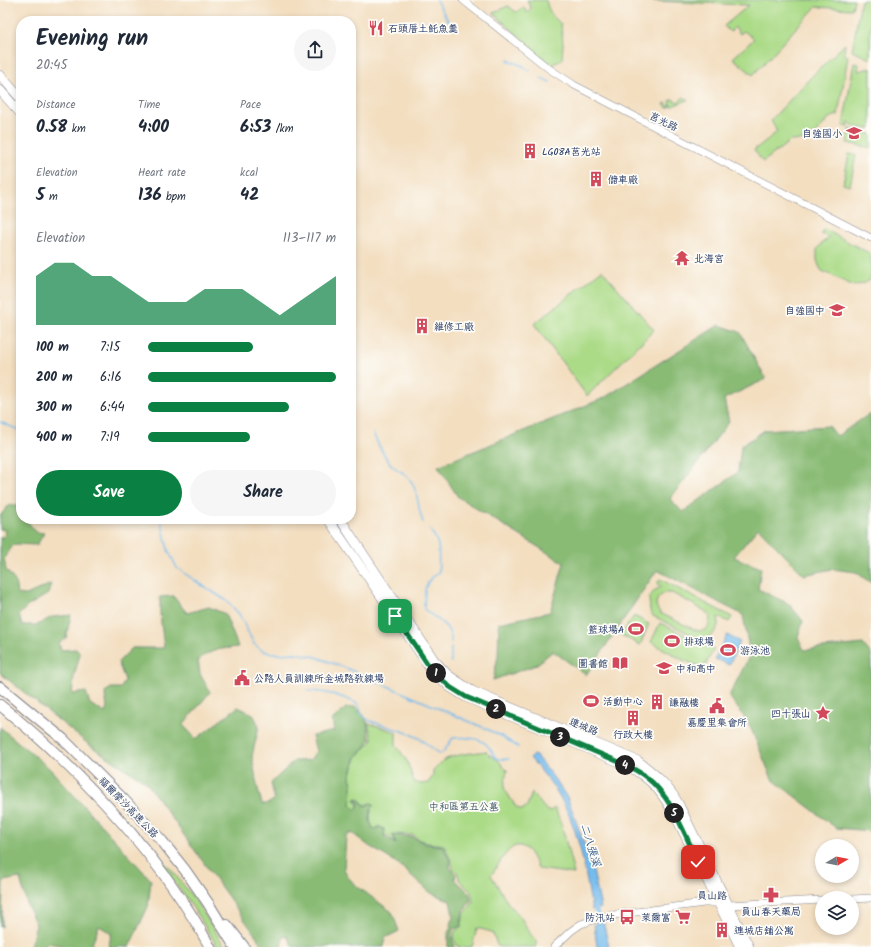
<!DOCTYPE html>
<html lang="en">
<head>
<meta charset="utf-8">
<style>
	:root { --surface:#fff; --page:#f6f6f7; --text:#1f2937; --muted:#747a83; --accent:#0b8043 }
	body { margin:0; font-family:Kalam,"LXGW WenKai TC",sans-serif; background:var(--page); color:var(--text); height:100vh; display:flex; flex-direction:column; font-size:15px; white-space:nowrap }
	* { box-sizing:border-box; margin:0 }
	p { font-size:13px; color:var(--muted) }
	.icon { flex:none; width:22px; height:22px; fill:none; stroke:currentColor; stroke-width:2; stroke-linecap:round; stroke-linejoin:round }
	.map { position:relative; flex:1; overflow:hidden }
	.drawer { position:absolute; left:16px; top:16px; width:340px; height:508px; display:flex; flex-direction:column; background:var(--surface); border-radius:16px; box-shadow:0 2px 6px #0003 }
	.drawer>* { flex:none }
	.needle { width:26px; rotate:80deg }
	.tools { position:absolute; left:815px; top:839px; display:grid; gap:8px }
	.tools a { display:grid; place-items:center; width:44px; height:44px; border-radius:50%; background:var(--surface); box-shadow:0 2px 6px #0003; font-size:20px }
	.pin { position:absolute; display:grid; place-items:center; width:34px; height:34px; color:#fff; margin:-17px; border-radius:8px; box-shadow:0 2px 6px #0006 }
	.km { position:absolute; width:20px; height:20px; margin:-10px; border-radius:50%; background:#222; color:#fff; font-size:11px; line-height:20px; text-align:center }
	.round { display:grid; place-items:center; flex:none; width:42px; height:42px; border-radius:21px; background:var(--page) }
	.head { display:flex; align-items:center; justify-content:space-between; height:68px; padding:0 20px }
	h1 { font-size:22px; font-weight:700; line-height:30px }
	.figures { display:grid; grid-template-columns:repeat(3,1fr); gap:6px; height:68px; padding:4px 20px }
	.figures div { display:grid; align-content:center }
	.figures b { font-size:17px; font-weight:700 }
	.figures small { font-size:11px; font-weight:400 }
	.figures p { font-size:11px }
	.chart { height:112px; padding:8px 20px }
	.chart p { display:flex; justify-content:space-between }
	.chart svg { width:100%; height:72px; margin-top:4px; fill:var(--accent); opacity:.7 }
	.cta { display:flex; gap:8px; margin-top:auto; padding:8px 20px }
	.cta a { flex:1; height:46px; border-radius:24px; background:var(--accent); color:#fff; font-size:16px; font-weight:700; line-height:46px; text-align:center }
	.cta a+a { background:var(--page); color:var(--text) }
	ul { padding:0 20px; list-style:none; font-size:13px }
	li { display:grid; grid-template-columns:64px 48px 1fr; align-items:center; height:30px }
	li i { height:10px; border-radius:5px; background:var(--accent) }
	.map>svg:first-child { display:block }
</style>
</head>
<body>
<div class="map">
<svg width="871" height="947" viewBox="0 0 871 947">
	<rect width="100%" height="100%" fill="#fdfcf7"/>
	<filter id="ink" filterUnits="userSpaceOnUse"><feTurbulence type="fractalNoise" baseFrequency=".025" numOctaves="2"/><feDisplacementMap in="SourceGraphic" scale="8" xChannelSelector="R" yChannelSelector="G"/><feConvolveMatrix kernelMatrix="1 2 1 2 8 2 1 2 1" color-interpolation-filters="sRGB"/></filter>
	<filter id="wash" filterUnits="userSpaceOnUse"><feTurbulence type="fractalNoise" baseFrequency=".012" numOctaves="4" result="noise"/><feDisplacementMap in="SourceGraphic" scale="16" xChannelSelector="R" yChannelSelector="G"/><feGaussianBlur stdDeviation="0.9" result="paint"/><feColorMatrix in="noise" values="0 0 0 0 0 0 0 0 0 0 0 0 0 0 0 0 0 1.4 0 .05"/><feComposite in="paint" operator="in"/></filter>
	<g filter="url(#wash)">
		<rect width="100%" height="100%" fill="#f3dec0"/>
		<path fill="#acdb88" stroke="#648573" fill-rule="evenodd" d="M 527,0 L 546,0 C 548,11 553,17 561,24 L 563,44 L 562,60 L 551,65 L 493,13 L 508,6 L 516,12 L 524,7 L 527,13 L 531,8 Z
			M 653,0 L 854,0 L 852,9 L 816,7 C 794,29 774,53 753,75 L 733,58 L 754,39 L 744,31 L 740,34 L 735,27 L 730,32 L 724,26 L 749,5 L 652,1 Z
			M 861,0 L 871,0 L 870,59 L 852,51 Z
			M 845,44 L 844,54 L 848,56 L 838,115 L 829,118 L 817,132 L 806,140 L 790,141 L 763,162 L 754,150 L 777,132 L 771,120 L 814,74 Z
			M 854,63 L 859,64 L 858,71 L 871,68 L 871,128 C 862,129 856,129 849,122 L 848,127 L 843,126 Z
			M 684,97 L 688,100 L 667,108 L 664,104 L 666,103 L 669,106 L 671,105 L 669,101 L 672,99 L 678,102 Z
			M 849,129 L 871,134 L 871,148 L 847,143 Z
			M 849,154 L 856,155 L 850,186 L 843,184 Z
			M 824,229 L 871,254 L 871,279 L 865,283 L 854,286 L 822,271 L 819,266 L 817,260 L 817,249 L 823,242 L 830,238 L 821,234 Z
			M 602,270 L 654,330 L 587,396 L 534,324 Z
			M 660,579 L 732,617 L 729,622 L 718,617 C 720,630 712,638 700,639 L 653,616 L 650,611 L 649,598 L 655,590 L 662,587 L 657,584 ZM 664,593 L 672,593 L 705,611 L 710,617 L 709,624 L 707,629 L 701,631 L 695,630 L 660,613 C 654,605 655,599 664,593 Z
			M 634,616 L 649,624 L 640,645 L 621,635 Z
			M 660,623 L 714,649 L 704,668 L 683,660 L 651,642 Z
			M 368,723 L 396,732 L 396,745 L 407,761 L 414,782 L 421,784 L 428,783 L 433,776 L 433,771 C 437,768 438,765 442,762 C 450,754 475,753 486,751 C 492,758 495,757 500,762 C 502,765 503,768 507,770 L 504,788 L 516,807 L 522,810 L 527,806 L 532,793 L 547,811 L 550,811 L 555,808 L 562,826 L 574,874 L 539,869 C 535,864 532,854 527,850 C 511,834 499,867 491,875 L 508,903 L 520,916 L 531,935 L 536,940 L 536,947 L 498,947 L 492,932 L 477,928 L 472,947 L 458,947 L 453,938 L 455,931 L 461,927 L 464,914 L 469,908 L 473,901 L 471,892 L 459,880 L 458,873 L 453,869 L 451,860 L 444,845 L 427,843 L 420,840 L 413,835 L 392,834 L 396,844 L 388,836 L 384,835 L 384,829 L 379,826 L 374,829 C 368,822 370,812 374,804 L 370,803 L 365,805 L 358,798 L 355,799 L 358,805 L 356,810 L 351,805 L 352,784 L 350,777 L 356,758 L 371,742 L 372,738 Z
			M 137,832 L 174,873 L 196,901 L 225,947 L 218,947 L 188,900 Z"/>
		<path fill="#89bb74" stroke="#527569" d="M 719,325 L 740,332 L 766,379 L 724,399 L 729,422 L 670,499 L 683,512 L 738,472 L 741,446 L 765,430 L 829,426 L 837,436 L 868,415 L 871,415 L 871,583 L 856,572 L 832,569 L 804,575 L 758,528 L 734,557 L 761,568 L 758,589 L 789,604 L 803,621 L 798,637 L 804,650 L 863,644 L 871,654 L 871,831 L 836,828 L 772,779 L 749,724 L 729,696 L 750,655 L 743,615 L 657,570 L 586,675 L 553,651 L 536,665 L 493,680 L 498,656 L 499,623 L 550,612 L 564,563 L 458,497 L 438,466 L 604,398 Z
			M 9,505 L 21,505 L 21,519 L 28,519 L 27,521 L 36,532 L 44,533 L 37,545 L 14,544 L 4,558 L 6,570 L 15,581 L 17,594 L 26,595 L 51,584 L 48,594 L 28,606 L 19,615 L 22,625 L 37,625 L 52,617 L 71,615 L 66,638 L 59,643 L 61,650 L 76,649 L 80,654 L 74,676 L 72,694 L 86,692 L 90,704 L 105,713 L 107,708 L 105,692 L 111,688 L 121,688 L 125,680 L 118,662 L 132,648 L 164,648 L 160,614 L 160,597 L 173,596 L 187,613 L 209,607 L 225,614 L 237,644 L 238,647 C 221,649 212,649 198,660 L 200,674 L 210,692 L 183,725 L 196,739 L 238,707 L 253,714 L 259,726 L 252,756 L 257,785 L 262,804 L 267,804 L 274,800 L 271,783 L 294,761 L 310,760 L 316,751 L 312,736 L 334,731 L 332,720 L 346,708 L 355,707 C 370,718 366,723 370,739 L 364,750 L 356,756 L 350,777 L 352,785 L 351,805 L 356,810 L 359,804 L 356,799 L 358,799 L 365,806 L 371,803 L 374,804 C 369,812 368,822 374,830 L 379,827 L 384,829 L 384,836 L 396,844 L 393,835 L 412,837 L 426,844 L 443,846 L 450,861 L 450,868 L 456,874 L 455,879 L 469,893 L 471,900 C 465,909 460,915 462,926 L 453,929 L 451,937 L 455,947 L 448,947 L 448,933 L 451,926 L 453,915 L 450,901 L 431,893 L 397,863 L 369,846 L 352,833 L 346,836 L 344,869 L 348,877 L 355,885 L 392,912 L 399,931 L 385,938 L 384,947 L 293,947 L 287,936 L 283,937 L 281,947 L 264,947 L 146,782 L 92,747 L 0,673 L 0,537 L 4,537 L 5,530 L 0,529 L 0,516 Z
			M 0,727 L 50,769 L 151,880 L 148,907 L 129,947 L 109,947 L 111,933 L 99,926 L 91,947 L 71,947 L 47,943 L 44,947 L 30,947 L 36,925 L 27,904 L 20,878 L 3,881 L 2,927 L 0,926 Z"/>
		<path fill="#75bcec" stroke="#4876a5" d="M 727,635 L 740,642 L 729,665 L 715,659 Z
			M 533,755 L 536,756 L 553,777 L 568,799 L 592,866 L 601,908 L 592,910 C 585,871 580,832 560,797 C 552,783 541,771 530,758 Z
			M 603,921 L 609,947 L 597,947 L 594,924 Z"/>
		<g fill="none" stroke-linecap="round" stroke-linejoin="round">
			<path stroke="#75bcec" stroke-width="1.5" d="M 436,0 L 450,24
				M 508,60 L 523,66 L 530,71
				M 541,78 L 550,82
				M 0,422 L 21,431
				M 373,433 C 376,441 388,463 394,467 C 399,471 405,473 409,478 C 419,490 417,508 423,522
				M 161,519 L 168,550 L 177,568 L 194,580 L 227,601 L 239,614 L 254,644 L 263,651 L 279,654 L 295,653 L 316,657 L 346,668 L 482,727 L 501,736 L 518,747
				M 430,530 C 443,547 437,552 439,571 L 428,582 L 425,589 L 424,609 C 435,619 452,625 451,642
				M 451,662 L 451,648
				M 308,691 C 326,691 342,696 358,704 L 363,716 L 370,721 L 405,732 L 419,738 L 440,754 L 443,752 L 453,738 C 462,737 478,737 486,744 C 497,754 489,761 509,759"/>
			<path stroke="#75bcec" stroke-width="5" d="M 596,910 L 598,921"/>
		</g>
	</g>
	<g filter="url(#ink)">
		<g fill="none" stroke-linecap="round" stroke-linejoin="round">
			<defs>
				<path id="minor" d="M 463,0 L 548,68 L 574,85 L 871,238
					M 852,899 L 871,898
					M 554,947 L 571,931 L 581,924 L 606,916 L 704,903 L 718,903 L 729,905 L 822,900"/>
				<path id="major" d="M 0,75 L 21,99
					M 0,90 L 21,114
					M 328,519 L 431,669 L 450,687 L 466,697 L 624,764 C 654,779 664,795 679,823 L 740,947
					M 340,519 L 434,660 L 448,675 L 472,691 L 638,761 C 654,773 668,785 678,803 L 749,947"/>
				<path id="highway" d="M 0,687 L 63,739 L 124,800 L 162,841 L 185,870 L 208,903 L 235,947
					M 0,705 C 19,721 39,737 57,755 C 117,812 171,874 210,947
					M 227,925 L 244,947"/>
			</defs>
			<use href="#minor" stroke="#87868f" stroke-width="8"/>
			<use href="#major" stroke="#87868f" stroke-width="10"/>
			<use href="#highway" stroke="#87868f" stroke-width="12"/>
			<use href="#minor" stroke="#fff" stroke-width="7"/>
			<use href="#major" stroke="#fff" stroke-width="9"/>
			<use href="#highway" stroke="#fff" stroke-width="10"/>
		</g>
	</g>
	<g fill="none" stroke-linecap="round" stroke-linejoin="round" filter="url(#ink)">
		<defs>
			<path id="route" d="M 395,616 L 431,669 L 450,687 L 466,697 L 624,764 C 632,768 640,772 646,777 C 672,797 684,833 698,862"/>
		</defs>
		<use href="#route" stroke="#fff" stroke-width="8"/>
		<use href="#route" stroke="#0b8043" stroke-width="5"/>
	</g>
	<defs>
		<symbol id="restaurant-bare" viewBox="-9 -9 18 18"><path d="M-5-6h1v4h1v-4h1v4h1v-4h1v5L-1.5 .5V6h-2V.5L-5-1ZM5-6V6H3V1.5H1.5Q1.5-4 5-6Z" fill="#d1495b" stroke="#fdfcf7" stroke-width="2.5" paint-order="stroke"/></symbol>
		<symbol id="school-bare" viewBox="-9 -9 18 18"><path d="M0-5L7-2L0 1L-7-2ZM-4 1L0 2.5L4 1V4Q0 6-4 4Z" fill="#d1495b" stroke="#fdfcf7" stroke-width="2.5" paint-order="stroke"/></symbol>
		<symbol id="building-bare" viewBox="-9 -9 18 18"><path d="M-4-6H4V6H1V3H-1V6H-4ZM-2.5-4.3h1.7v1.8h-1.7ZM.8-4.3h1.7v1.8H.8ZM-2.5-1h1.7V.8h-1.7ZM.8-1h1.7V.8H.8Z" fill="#d1495b" stroke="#fdfcf7" stroke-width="2.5" paint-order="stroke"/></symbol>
		<symbol id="temple-bare" viewBox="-9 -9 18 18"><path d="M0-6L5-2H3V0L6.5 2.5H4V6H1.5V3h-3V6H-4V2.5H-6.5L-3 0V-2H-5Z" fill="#d1495b" stroke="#fdfcf7" stroke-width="2.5" paint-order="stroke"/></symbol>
		<symbol id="stadium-bare" viewBox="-9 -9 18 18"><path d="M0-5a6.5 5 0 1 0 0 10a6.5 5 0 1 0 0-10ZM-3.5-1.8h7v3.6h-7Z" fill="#d1495b" stroke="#fdfcf7" stroke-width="2.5" paint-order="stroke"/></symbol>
		<symbol id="library-bare" viewBox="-9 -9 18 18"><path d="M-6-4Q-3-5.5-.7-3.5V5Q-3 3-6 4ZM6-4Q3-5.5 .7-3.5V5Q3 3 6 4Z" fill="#d1495b" stroke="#fdfcf7" stroke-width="2.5" paint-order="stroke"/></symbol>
		<symbol id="civic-bare" viewBox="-9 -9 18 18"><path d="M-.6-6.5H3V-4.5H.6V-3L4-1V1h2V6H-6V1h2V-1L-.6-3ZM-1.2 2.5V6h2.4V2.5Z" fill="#d1495b" stroke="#fdfcf7" stroke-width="2.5" paint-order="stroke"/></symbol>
		<symbol id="sight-bare" viewBox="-9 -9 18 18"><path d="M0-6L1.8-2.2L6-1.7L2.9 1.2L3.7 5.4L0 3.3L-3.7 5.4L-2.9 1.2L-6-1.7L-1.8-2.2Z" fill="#d1495b" stroke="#fdfcf7" stroke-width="2.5" paint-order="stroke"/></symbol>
		<symbol id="pharmacy-bare" viewBox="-9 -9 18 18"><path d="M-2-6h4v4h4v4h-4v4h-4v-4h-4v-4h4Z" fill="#d1495b" stroke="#fdfcf7" stroke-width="2.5" paint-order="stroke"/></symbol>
		<symbol id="bus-bare" viewBox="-9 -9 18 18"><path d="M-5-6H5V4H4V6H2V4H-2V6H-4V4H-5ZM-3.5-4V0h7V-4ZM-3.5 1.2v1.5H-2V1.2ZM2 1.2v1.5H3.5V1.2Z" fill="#d1495b" stroke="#fdfcf7" stroke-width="2.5" paint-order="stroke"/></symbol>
		<symbol id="supermarket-bare" viewBox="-9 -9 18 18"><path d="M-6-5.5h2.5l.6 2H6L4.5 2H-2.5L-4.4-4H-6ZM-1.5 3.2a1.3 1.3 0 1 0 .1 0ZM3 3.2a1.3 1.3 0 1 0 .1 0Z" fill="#d1495b" stroke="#fdfcf7" stroke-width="2.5" paint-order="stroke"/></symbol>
	</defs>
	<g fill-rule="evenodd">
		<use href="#restaurant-bare" x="365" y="17" width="22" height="22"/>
		<use href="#school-bare" x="843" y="122" width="22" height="22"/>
		<use href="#building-bare" x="519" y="140" width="22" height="22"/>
		<use href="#building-bare" x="585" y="168" width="22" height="22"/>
		<use href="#temple-bare" x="671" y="247" width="22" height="22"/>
		<use href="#school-bare" x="826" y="299" width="22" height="22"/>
		<use href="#building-bare" x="411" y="315" width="22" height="22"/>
		<use href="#stadium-bare" x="625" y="618" width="22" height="22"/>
		<use href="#stadium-bare" x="661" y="630" width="22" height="22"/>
		<use href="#stadium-bare" x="717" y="639" width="22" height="22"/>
		<use href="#library-bare" x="609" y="652" width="22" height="22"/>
		<use href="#school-bare" x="653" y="657" width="22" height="22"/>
		<use href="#civic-bare" x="231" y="667" width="22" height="22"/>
		<use href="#stadium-bare" x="580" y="690" width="22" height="22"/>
		<use href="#building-bare" x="646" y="691" width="22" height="22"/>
		<use href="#civic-bare" x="706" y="695" width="22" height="22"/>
		<use href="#sight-bare" x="812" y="702" width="22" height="22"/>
		<use href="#building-bare" x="622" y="707" width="22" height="22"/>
		<use href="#pharmacy-bare" x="760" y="884" width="22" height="22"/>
		<use href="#bus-bare" x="616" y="906" width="22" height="22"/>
		<use href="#supermarket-bare" x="672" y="906" width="22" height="22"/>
		<use href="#building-bare" x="711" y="919" width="22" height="22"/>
	</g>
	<g text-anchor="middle" stroke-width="3.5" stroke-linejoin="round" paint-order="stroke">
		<g font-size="10" fill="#1b2f5e" stroke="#fdfcf7" text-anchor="start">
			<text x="388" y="32">石頭厝土魠魚羹</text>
			<text x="842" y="137" text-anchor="end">自強國小</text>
			<text x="542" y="155">LG08A莒光站</text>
			<text x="608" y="183">儲車廠</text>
			<text x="694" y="262">北海宮</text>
			<text x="825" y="314" text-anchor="end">自強國中</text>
			<text x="434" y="330">維修工廠</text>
			<text x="624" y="633" text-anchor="end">籃球場A</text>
			<text x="684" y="645">排球場</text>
			<text x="740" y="654">游泳池</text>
			<text x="608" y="667" text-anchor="end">圖書館</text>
			<text x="676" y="672">中和高中</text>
			<text x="254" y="682">公路人員訓練所金城路教練場</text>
			<text x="603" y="705">活動中心</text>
			<text x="669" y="706">謙融樓</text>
			<text x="811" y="717" text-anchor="end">四十張山</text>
			<text x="717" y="726" text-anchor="middle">嘉慶里集會所</text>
			<text x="633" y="738" text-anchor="middle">行政大樓</text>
			<text x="771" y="915" text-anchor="middle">員山春天藥局</text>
			<text x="615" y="921" text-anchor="end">防汛站</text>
			<text x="671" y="921" text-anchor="end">萊爾富</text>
			<text x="734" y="934">連城店舖公寓</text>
		</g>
		<g font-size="10" fill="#1b2f5e" stroke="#fdfcf7">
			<text transform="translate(664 121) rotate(26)" y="4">莒光路</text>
			<text transform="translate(584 726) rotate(22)" y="4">連城路</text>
			<text transform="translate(129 807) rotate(46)" y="4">福爾摩沙高速公路</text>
			<text transform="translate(712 895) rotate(1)" y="4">員山路</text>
		</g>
		<g font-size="10" fill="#3f5a68" stroke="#fdfcf7">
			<text x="464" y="810">中和區第五公墓</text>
		</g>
		<g font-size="11" font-style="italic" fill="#365989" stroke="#fdfcf7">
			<text transform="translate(591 845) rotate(73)" y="4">二八張溪</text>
		</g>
	</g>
</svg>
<div class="tools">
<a><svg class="needle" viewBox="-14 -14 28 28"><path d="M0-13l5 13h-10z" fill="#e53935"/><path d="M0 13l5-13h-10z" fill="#747a83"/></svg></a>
<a><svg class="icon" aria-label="layers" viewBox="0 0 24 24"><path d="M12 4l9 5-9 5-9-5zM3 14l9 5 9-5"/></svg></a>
</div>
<div class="pin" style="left:395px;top:616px;background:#1e9e55"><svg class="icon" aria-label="arrive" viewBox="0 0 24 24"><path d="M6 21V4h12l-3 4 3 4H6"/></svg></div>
<div class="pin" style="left:698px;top:862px;background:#d93025"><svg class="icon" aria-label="check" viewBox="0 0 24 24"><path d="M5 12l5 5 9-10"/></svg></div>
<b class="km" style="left:436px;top:673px">1</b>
<b class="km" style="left:496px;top:709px">2</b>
<b class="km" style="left:560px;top:737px">3</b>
<b class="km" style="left:625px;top:765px">4</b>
<b class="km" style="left:674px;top:813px">5</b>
<section class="drawer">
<div class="head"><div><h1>Evening run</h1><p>20:45</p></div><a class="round"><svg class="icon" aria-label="share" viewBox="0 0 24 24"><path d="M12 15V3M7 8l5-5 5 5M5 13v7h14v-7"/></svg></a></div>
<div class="figures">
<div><p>Distance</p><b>0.58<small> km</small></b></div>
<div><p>Time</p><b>4:00</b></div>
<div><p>Pace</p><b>6:53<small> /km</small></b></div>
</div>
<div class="figures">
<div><p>Elevation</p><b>5<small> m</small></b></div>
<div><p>Heart rate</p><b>136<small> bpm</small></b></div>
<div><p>kcal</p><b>42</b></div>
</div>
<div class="chart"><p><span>Elevation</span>113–117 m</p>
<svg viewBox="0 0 160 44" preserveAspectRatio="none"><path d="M0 44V14L10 6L20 6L30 14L40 14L50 22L60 30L70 30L80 30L90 22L100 22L110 22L120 30L130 38L140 30L150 22L160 14V44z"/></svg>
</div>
<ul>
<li><b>100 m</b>7:15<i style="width:56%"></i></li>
<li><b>200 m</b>6:16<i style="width:100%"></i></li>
<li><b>300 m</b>6:44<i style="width:75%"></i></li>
<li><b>400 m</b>7:19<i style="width:54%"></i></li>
</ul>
<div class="cta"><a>Save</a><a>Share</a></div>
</section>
</div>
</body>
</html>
